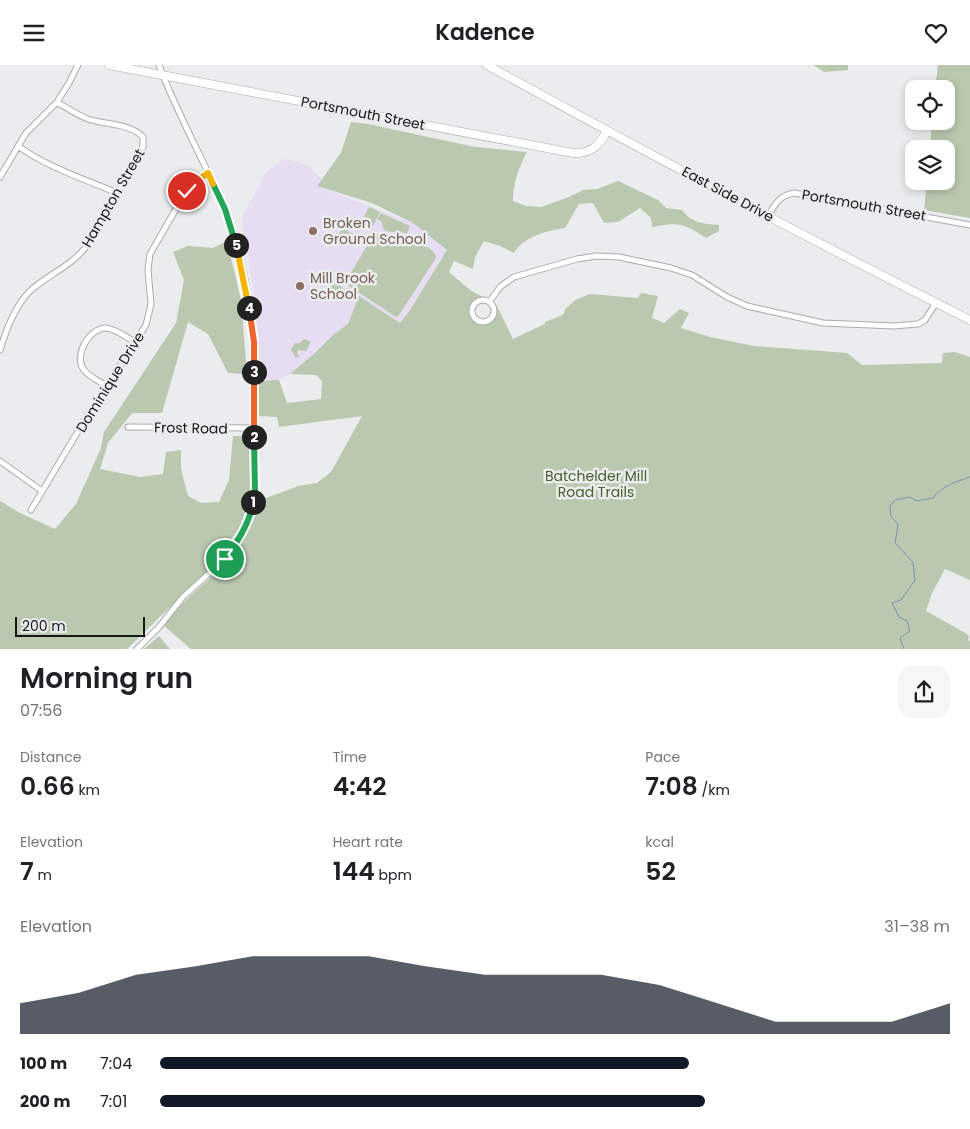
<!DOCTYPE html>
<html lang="en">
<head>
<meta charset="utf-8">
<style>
	:root { --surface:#fff; --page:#f6f6f6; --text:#202124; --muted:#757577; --accent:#111827 }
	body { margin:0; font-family:Poppins,sans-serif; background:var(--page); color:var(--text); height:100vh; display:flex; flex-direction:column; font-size:19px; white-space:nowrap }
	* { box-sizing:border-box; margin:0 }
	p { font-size:16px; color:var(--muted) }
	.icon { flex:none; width:28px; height:28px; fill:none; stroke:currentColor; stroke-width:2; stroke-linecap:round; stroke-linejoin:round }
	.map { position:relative; height:584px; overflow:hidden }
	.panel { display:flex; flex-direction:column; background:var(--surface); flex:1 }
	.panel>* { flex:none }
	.fabs { position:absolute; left:905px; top:15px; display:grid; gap:10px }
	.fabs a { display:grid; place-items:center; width:50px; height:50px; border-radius:10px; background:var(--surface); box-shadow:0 2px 8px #0003; font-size:25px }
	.scale { position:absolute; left:15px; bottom:12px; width:130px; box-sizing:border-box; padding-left:5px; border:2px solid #171718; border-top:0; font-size:14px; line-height:18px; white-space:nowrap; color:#171718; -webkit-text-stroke:4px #eaeced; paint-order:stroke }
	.pin { position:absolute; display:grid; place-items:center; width:42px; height:42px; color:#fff; margin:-21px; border:2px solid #fff; border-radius:50%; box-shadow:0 1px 5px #0007 }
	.km { position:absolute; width:25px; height:25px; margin:-12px; border-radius:50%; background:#222; color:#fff; font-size:14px; line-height:25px; text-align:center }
	.round { display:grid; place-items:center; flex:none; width:52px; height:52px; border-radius:15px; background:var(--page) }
	.summary { display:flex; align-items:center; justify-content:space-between; height:85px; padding:0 20px }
	h1 { font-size:28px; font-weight:600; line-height:38px }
	.metrics { display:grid; grid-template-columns:repeat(3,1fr); gap:8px; height:85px; padding:5px 20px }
	.metrics div { display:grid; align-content:center }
	.metrics b { font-size:25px; font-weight:600 }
	.metrics small { font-size:14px; font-weight:400 }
	.metrics p { font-size:14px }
	.chart { height:140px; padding:10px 20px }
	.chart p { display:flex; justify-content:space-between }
	.chart svg { width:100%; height:90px; margin-top:5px; fill:var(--accent); opacity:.7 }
	ul { padding:0 20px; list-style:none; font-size:16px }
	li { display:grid; grid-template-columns:80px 60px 1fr; align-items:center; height:38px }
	li i { height:12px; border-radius:6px; background:var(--accent) }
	header { display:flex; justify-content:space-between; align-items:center; height:65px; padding:0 20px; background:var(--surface); font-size:22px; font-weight:600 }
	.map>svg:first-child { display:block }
</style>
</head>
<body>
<header><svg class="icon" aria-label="menu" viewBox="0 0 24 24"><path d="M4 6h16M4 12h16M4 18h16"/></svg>Kadence<svg class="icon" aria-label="heart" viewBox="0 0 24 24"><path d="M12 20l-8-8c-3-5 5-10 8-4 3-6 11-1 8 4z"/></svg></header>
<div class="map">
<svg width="970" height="584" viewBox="0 0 970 584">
	<rect width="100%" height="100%" fill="#eaeced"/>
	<path fill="#e6ddf2" d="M 284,94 L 306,99 L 321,113 L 317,121 L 413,158 L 447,185 L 410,245 L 400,258 L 359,232 L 348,259 L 333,270 L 315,288 L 290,309 L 279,315 L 257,316 L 259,291 L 254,226 L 241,154 L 267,106 Z"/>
	<path fill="#bac8af" d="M 813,0 L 848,0 L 848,5 L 824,7 Z
		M 938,0 L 970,0 L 970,153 L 924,145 L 927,116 L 946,116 L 946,84 L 930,84 L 932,56 L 946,56 L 946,24 L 935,24 Z
		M 351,57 L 368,59 L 475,82 L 527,87 C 519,102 513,118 513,136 L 526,141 L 541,142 L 569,132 L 583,125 L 597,124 L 618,116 L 658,135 L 666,143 L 682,145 C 692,158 703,159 719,160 L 719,166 L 706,173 C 684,158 678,157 652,162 L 651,153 L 640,143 L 618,157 L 604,158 L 593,138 L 579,139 L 565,163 C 548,165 523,172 514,188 L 500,181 L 484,176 L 475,192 L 473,204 L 454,196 L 449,207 L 470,225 L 483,232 C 462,236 469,264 490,258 L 497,249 L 497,241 L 513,274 L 545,259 L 545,257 L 563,250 L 566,243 L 577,234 L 590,229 L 638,233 L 641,228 L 658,231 L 652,253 L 664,258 L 680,244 L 689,248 L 681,263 L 710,272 L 754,281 L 847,288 L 862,300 L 942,298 L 943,288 L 955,287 L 970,292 L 970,515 L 945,504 L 932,528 L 926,546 L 967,569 L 969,571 L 968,575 L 970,576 L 970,584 L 191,584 L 163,560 L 185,536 L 230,495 L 256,445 L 261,445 L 261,435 L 298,421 L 317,418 L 331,407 L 362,351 L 279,362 L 277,352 L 259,351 L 257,316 L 279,315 L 287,338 L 321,334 L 322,316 L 316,310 L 290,309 L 315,288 L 333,270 L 348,259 L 359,231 L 400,258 L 410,245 L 447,185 L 413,158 L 372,138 L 317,121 L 341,88 Z
		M 369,142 L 380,147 L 372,163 L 361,158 Z
		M 381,148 L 410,161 L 407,168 L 391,167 L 384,165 L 381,156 L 377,154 Z
		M 342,163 L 354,169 L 346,181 L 335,175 Z
		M 376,169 C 390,171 435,176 436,193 L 399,250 L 396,252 L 346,219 L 346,216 L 373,171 Z
		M 227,176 L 241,235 L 247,309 L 228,308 L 208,269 L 188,257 L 162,348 L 132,348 L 108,378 L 100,404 L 140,412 L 163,409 L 166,387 L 181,385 L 181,404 L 188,431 L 201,438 L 219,437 L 229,415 L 233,371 L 250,371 L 250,435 L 240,462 L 213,500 L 127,584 L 0,584 L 0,436 L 18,447 L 55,464 L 76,439 L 101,383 L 104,367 L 176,258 L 184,215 L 173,187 L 188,181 L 213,183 Z
		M 335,217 L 345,225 L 340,230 L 330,226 L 330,219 Z
		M 304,274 L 311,277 L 306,286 L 298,285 L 297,289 L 300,291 L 296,293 L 291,285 L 295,278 L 300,278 Z
		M 159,571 L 170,584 L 144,584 Z"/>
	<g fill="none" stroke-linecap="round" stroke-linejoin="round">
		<path stroke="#7c93b0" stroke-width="1" d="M 904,584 L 900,573 L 910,566 L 907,556 L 899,552 L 892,538 L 901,535 L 915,515 L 913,497 L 895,478 L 898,460 L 891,451 L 890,441 L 895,435 L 910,432 L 917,436 L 933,433 C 942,421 955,417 970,412"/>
		<defs>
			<path id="street" d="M 18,81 C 47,102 84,114 117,128
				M 0,112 L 26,68 L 57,37 L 69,18 L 78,0
				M 768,151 C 775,139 780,130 794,128 L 970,160
				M472 246a11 11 0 1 1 22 0a11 11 0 1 1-22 0Z
				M 489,237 L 501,221 L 514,212 L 577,194 L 596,191 L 619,192 L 671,203 L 692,210 L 727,232 L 747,241 L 823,258 L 894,261 L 918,259 L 925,255 L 936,238
				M 0,285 C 6,265 15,241 30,226 C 47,210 70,202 85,183 L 143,82 L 143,72 C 130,58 105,60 88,54 C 77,50 67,43 57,37
				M 107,321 C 99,316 89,312 84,305 C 73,291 89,263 106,263 C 116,264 126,272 135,277
				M 128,362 L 254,363
				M 0,396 L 42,426
				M 31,445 L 83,358 L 146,260 L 151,239 L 148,205 L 150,189 L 187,125 L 194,118 L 208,108
				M 137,584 L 159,562 L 183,532 L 225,494 L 234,483 L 248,457 L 253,442 L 255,426 L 254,277 C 250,234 241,184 224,143 C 204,95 177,49 159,0"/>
			<path id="secondary" d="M 109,0 L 573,88 C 590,89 599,81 607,66
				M 487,0 C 647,88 807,173 970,255"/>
		</defs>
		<use href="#street" stroke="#aaacae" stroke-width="7"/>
		<use href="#secondary" stroke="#aaacae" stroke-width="9"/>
		<use href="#street" stroke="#fff" stroke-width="5"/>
		<use href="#secondary" stroke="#fff" stroke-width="8"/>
	</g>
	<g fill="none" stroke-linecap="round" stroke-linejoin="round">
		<defs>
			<path id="split-1" d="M 225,494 C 237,477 250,458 253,437"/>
			<path id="split-2" d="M 253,437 L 255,426 L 254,372"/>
			<path id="split-3" d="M 254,372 L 254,307"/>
			<path id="split-4" d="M 249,243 L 254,277 L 254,307"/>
			<path id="split-5" d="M 236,180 L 249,243"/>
			<path id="split-6" d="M 213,119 L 225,144 L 236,180"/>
			<path id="split-7" d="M 187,126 L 194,118 L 208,108 L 213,119"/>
		</defs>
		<use href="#split-1" stroke="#fff" stroke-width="10"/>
		<use href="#split-2" stroke="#fff" stroke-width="10"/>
		<use href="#split-3" stroke="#fff" stroke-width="10"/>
		<use href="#split-4" stroke="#fff" stroke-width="10"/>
		<use href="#split-5" stroke="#fff" stroke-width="10"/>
		<use href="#split-6" stroke="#fff" stroke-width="10"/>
		<use href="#split-7" stroke="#fff" stroke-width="10"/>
		<use href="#split-1" stroke="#22a559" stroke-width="6"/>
		<use href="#split-2" stroke="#22a559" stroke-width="6"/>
		<use href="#split-3" stroke="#f0652b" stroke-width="6"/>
		<use href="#split-4" stroke="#f0652b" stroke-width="6"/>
		<use href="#split-5" stroke="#f5b400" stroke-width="6"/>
		<use href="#split-6" stroke="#22a559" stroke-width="6"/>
		<use href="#split-7" stroke="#f5b400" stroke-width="6"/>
	</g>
	<g fill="#8d6e63" stroke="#eaeced" stroke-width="2">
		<circle cx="313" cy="166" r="5"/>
		<circle cx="300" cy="221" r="5"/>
	</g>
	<g text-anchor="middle" stroke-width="5" stroke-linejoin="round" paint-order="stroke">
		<g font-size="14" fill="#171718" stroke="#eaeced">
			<text transform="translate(363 48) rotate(11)" y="5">Portsmouth Street</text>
			<text transform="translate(728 129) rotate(28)" y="5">East Side Drive</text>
			<text transform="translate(113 133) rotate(-60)" y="5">Hampton Street</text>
			<text transform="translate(864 140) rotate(10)" y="5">Portsmouth Street</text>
			<text transform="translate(110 317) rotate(-58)" y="5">Dominique Drive</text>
			<text transform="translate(191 363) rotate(1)" y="5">Frost Road</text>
		</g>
		<g font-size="14" fill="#785e54" stroke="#eaeced" text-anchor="start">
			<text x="323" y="163">Broken<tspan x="323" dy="16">Ground School</tspan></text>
			<text x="310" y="218">Mill Brook<tspan x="310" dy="16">School</tspan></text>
		</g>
		<g font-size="14" fill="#47602d" stroke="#eaeced">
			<text x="596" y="416">Batchelder Mill<tspan x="596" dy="16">Road Trails</tspan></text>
		</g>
	</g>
</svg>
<div class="fabs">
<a><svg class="icon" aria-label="locate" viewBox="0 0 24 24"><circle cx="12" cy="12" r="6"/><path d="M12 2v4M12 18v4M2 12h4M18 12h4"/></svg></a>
<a><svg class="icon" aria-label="layers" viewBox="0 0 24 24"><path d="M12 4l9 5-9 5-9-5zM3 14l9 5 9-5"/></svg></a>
</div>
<div class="scale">200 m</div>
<div class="pin" style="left:225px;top:494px;background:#1e9e55"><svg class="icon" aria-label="arrive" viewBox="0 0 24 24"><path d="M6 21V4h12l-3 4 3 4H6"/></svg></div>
<div class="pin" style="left:187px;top:126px;background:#d93025"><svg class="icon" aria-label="check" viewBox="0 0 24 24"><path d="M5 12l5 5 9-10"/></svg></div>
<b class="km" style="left:253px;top:437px">1</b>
<b class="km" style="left:254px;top:372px">2</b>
<b class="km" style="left:254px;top:307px">3</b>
<b class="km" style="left:249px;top:243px">4</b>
<b class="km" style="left:236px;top:180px">5</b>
</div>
<section class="panel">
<div class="summary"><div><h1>Morning run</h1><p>07:56</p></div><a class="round"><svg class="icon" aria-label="share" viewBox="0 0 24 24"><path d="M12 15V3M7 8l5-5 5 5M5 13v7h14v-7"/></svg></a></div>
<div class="metrics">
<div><p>Distance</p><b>0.66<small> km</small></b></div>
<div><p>Time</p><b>4:42</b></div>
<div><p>Pace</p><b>7:08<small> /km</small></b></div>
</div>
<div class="metrics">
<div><p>Elevation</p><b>7<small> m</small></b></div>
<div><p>Heart rate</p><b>144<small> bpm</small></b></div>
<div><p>kcal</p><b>52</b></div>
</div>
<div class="chart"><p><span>Elevation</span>31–38 m</p>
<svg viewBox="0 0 160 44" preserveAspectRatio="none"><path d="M0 44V29L10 24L20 15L30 11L40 6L50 6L60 6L70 11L80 15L90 15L100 15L110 20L120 29L130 38L140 38L150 38L160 29V44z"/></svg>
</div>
<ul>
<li><b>100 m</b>7:04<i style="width:67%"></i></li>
<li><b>200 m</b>7:01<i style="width:69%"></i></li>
</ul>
</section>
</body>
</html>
